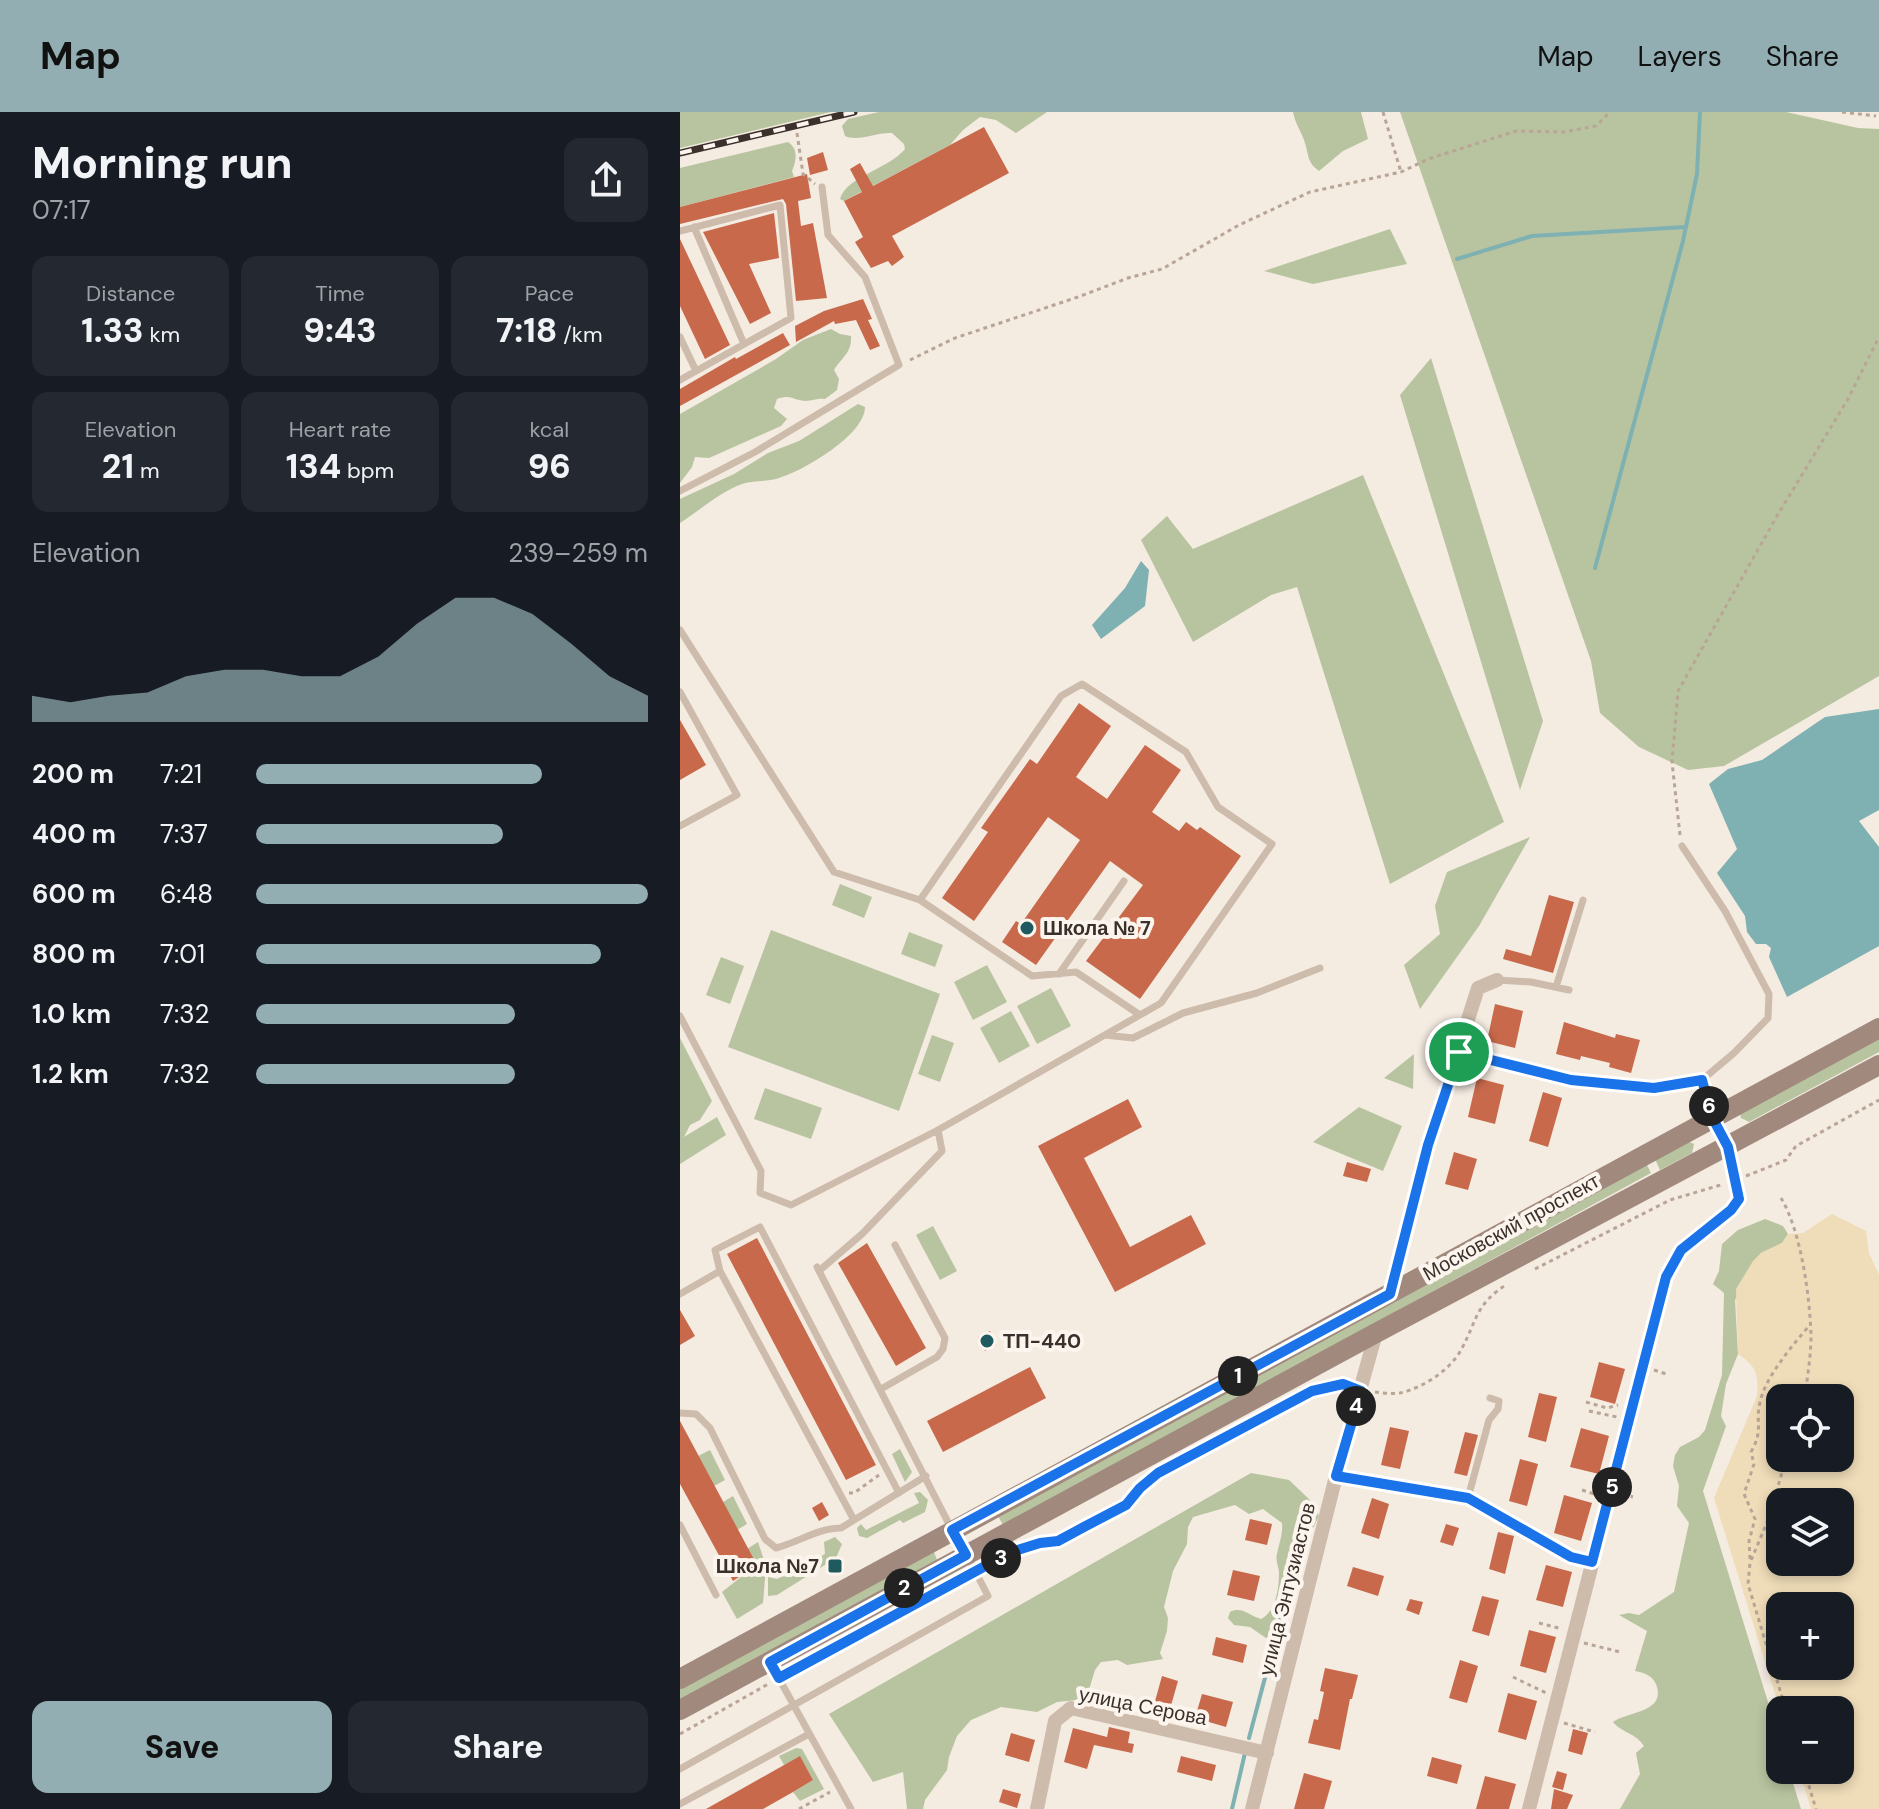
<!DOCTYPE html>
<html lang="en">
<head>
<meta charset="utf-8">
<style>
	:root { --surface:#171b24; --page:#242831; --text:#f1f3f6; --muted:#9ea1a6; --accent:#92aeb2 }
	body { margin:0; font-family:"DM Sans",sans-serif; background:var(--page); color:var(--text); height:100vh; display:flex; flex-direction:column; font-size:30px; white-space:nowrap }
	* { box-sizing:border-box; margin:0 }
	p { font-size:26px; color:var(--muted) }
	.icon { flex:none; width:44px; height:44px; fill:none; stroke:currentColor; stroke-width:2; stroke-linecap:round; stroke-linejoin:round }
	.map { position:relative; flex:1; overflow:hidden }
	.sheet { display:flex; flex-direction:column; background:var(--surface); width:680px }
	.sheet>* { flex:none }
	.controls { position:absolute; left:1086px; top:1272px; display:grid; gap:16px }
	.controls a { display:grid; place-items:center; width:88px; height:88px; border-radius:16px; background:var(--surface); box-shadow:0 4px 12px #0003; font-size:40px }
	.pin { position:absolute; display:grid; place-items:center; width:68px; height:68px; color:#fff; margin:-34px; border:4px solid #fff; border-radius:50%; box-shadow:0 2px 8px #0007 }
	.km { position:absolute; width:40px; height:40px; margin:-20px; border-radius:50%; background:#222; color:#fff; font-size:22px; line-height:40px; text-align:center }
	.round { display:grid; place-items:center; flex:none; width:84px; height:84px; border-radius:16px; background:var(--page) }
	.overview { display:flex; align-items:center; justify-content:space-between; height:136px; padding:0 32px }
	h1 { font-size:44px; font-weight:800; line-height:60px }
	.metrics { display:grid; grid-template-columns:repeat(3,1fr); gap:12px; height:136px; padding:8px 32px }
	.metrics div { display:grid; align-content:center; border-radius:16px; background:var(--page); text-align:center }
	.metrics b { font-size:34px; font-weight:800 }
	.metrics small { font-size:22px; font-weight:400 }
	.metrics p { font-size:22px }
	.chart { height:224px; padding:16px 32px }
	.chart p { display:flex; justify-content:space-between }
	.chart svg { width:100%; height:144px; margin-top:8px; fill:var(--accent); opacity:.7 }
	.button { display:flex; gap:16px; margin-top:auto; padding:16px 32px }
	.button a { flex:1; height:92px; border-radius:16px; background:var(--accent); color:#111; font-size:32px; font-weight:800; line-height:92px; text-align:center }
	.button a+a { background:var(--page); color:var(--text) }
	ul { padding:0 32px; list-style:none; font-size:26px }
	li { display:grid; grid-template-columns:128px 96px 1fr; align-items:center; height:60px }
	li i { height:20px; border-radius:10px; background:var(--accent) }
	header { display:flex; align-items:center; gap:48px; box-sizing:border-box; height:112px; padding:0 40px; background:var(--accent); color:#111 }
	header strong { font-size:38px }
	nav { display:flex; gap:44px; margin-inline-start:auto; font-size:28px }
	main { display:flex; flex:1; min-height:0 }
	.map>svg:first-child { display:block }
</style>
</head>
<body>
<header>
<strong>Map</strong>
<nav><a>Map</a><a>Layers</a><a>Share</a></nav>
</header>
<main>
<section class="sheet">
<div class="overview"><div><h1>Morning run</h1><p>07:17</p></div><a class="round"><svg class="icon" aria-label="share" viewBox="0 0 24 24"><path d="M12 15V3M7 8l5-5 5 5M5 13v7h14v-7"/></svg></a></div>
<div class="metrics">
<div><p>Distance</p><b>1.33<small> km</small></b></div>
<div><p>Time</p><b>9:43</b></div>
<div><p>Pace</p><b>7:18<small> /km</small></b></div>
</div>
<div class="metrics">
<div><p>Elevation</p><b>21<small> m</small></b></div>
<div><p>Heart rate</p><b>134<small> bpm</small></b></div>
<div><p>kcal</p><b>96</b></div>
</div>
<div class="chart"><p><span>Elevation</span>239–259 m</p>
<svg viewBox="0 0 160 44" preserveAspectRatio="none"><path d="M0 44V36L10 38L20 36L30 35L40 30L50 28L60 28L70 30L80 30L90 24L100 14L110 6L120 6L130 11L140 20L150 30L160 36V44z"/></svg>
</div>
<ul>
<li><b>200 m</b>7:21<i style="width:73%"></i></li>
<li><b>400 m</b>7:37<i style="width:63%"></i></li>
<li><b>600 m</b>6:48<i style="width:100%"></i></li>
<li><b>800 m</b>7:01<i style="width:88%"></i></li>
<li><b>1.0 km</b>7:32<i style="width:66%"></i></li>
<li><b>1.2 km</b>7:32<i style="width:66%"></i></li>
</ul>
<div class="button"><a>Save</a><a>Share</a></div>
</section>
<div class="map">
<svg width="1199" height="1697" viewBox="0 0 1199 1697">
	<rect width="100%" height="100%" fill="#f4ebe1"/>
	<path fill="#b8c4a0" d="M 0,0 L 151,0 L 0,36 Z
		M 199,0 L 367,0 L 336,21 L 316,8 L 300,5 L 283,18 L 270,33 L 164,89 L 160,87 C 167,64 209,57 225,37 L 224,32 L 212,21 C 196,20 179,30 165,24 L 162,14 L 168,7 Z
		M 613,0 L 681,0 L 688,27 L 663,39 L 639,59 C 627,50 629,44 625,31 C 622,20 615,12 613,0 Z
		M 720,0 L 1106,0 L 1178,16 L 1199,17 L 1199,564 L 1044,654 L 1008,658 L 959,635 L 920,601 L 911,549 Z
		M 108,30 C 119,37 116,50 112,59 L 114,65 L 0,95 L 0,56 Z
		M 710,117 L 727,152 L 633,172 L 584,159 Z
		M 151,217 L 160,222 L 171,224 C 172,241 162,245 154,258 L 159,267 L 157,278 L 145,287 C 137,286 133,289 125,289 C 112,288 112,282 97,287 L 94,296 L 107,307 L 101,314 L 29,346 L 15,345 L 12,355 L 0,371 L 0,302 L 96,247 L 123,228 Z
		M 751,246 L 863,609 L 840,678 L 720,283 Z
		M 178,292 L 185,295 C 185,323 123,359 99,366 C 87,370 75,368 62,372 C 40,380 20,398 0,411 L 0,387 L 54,362 L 88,341 L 119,329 Z
		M 683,363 L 824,710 L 710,772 L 617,475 L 591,483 L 513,530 L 461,428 L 487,404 L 513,437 Z
		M 850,725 L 799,814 L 740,897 L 724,853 L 760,822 L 755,794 L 767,760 Z
		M 160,772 L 192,785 L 184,806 L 152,793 Z
		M 91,818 L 260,882 L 219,999 L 48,935 Z
		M 229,820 L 263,833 L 255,855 L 221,842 Z
		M 41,845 L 64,854 L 50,892 L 26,883 Z
		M 307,853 L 327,890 L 293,908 L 274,870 Z
		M 371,876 L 391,914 L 357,932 L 337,894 Z
		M 331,899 L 350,934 L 319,951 L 300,916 Z
		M 252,923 L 274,931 L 260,970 L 238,962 Z
		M 1199,923 L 1199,940 L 1069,1010 L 1061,1006 L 1060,1002 Z
		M 0,926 L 32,989 L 20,1008 L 10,1013 L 4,1025 L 37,1005 L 46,1023 L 0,1052 Z
		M 734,942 L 733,977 L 704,966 Z
		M 85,976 L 142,996 L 131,1027 L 74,1007 Z
		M 679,995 L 722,1014 L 703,1059 L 633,1030 Z
		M 1007,1029 L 1014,1032 L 1012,1041 L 980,1058 L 975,1047 Z
		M 966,1051 L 971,1061 L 323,1413 L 318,1404 Z
		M 1085,1107 L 1103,1114 L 1108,1122 L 1102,1131 L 1081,1141 L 1055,1188 L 1058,1242 L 1046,1272 L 1041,1304 L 1046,1314 L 1023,1379 L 1100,1629 L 1100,1658 L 1109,1658 L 1121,1697 L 940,1697 L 960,1662 L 956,1641 L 964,1634 C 956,1621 942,1621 933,1610 C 948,1599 987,1601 976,1572 C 972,1563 964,1561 955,1559 L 967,1519 L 939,1503 L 949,1501 L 959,1503 L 994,1480 L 1009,1411 L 997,1394 L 999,1374 L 993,1354 L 995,1343 L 1000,1335 L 1019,1325 L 1025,1318 L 1042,1263 L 1044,1181 L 1033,1172 L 1039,1159 L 1042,1132 L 1058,1118 Z
		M 253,1114 L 277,1159 L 260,1168 L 236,1123 Z
		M 220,1337 L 232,1360 L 225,1370 L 212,1342 Z
		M 30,1338 L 45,1368 L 34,1374 L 18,1344 Z
		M 571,1361 L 609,1368 L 631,1389 L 639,1404 L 620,1442 L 606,1509 L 596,1524 L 586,1526 L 570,1515 L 554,1513 L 548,1506 L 550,1500 C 562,1494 569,1504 581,1507 C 596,1499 599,1477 599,1461 C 599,1455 595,1449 597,1442 C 599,1431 603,1423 602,1411 L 583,1397 L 569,1402 L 555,1393 L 513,1405 L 508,1415 L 507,1432 L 493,1459 L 484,1495 L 488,1506 L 487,1519 L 480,1541 L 483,1547 L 447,1553 L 438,1548 L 421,1550 L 415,1558 L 408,1581 L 397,1588 L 377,1590 L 357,1600 L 321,1595 L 291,1608 L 277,1624 L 269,1645 L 267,1658 L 245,1688 L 243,1697 L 227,1697 L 223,1660 L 193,1670 L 149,1602 Z
		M 240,1380 L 248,1388 L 245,1400 L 223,1411 L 220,1408 L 187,1426 L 179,1424 L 177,1416 L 181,1412 L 186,1418 L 239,1391 L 234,1381 Z
		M 53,1384 L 67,1412 L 57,1418 L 43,1390 Z
		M 155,1425 L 162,1432 L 156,1446 L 97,1483 L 88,1484 L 88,1465 L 97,1467 L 145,1442 L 144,1430 Z
		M 78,1430 L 86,1454 L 83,1491 L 57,1507 L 42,1480 L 76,1453 L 67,1437 Z
		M 254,1440 L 257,1448 L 0,1588 L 0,1577 Z
		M 116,1636 L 122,1637 L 144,1677 L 120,1689 L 113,1680 L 133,1668 L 120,1645 L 104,1653 L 99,1644 Z"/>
	<path fill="#efdcb8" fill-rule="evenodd" d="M 1152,1102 L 1186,1119 L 1189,1141 L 1199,1163 L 1199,1697 L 1131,1697 L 1119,1658 L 1160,1658 L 1160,1598 L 1100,1598 L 1034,1386 L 1077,1284 C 1079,1262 1076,1254 1058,1242 L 1056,1177 L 1073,1149 L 1081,1141 L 1102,1131 L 1108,1122 L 1123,1121 ZM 1100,1286 L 1160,1286 L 1160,1346 L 1100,1346 ZM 1100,1390 L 1160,1390 L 1160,1450 L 1100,1450 ZM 1100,1494 L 1160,1494 L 1160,1554 L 1100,1554 Z"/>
	<path fill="#7fb0b2" d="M 461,449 L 469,458 L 465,494 L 421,527 L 412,513 L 445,476 Z
		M 1199,597 L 1199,698 L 1179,709 L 1199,735 L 1199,834 L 1107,885 L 1089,845 L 1091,836 L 1086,832 L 1076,832 L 1067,820 L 1065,804 L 1037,761 L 1057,737 L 1029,672 L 1048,657 L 1082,648 L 1145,605 Z"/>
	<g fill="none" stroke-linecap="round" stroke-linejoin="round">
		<path stroke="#7fb0b2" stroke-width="4" d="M 777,147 L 852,124 L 1006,115
			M 915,456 L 1003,129 L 1017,62 L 1020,0
			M 569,1626 L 625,1415
			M 552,1697 L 565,1641"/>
	</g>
	<path fill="#c8694b" d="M 304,15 L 329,61 L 212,124 L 224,145 L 212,154 L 208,149 L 191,156 L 175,130 L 183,125 L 164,89 L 182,80 L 170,57 L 180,51 L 193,74 Z
		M 143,40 L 148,58 L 130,63 L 127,46 Z
		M 127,62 L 131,86 L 118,89 L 121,114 L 133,111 L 147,186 L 116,189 L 106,92 L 103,87 L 0,112 L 0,95 Z
		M 94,101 L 99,146 L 69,152 L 91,201 L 70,212 L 23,120 Z
		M 0,127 L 50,233 L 25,247 L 0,194 Z
		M 183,187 L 192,207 L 188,208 L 200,234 L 190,238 L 176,208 L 155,212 L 154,209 L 116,230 L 115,214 L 144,199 Z
		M 103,221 L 110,233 L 0,294 L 0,277 L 55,245 L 56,247 Z
		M 399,591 L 431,614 L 396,665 L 427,687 L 465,633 L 501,658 L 472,700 L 499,719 L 506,710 L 517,718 L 520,715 L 561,744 L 460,887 L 406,849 L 463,773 L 430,749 L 356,853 L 322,830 L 336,809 L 341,812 L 400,728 L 368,705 L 294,809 L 262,786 L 308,720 L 301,716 L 350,647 L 357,652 Z
		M 0,608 L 26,653 L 0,668 Z
		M 869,783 L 894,790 L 873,861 L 823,847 L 826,837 L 851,844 Z
		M 815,892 L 843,899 L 835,936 L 807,929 Z
		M 884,910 L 935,926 L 936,922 L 960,928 L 951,961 L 929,955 L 930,951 L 901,944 L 900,948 L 876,942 Z
		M 797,966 L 824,973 L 815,1012 L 788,1005 Z
		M 863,980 L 882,986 L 868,1035 L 849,1029 Z
		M 448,987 L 462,1015 L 404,1046 L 450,1135 L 511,1103 L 526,1132 L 435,1180 L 358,1034 Z
		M 774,1040 L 797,1047 L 788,1078 L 765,1072 Z
		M 667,1050 L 691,1057 L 687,1070 L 663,1064 Z
		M 77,1126 L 196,1353 L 166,1368 L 47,1142 Z
		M 187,1131 L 246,1236 L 216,1254 L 158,1151 Z
		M 0,1198 L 15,1224 L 0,1233 Z
		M 310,1219 L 316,1233 L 305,1239 L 298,1225 Z
		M 919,1250 L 945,1257 L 935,1292 L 910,1285 Z
		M 350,1255 L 366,1286 L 263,1340 L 247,1309 Z
		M 859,1281 L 877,1285 L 866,1330 L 848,1325 Z
		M 0,1309 L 77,1453 L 53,1469 L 0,1372 Z
		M 710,1315 L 729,1319 L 720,1357 L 701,1353 Z
		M 901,1316 L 929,1324 L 919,1362 L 890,1355 Z
		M 785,1320 L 798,1323 L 787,1364 L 774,1361 Z
		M 840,1347 L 858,1352 L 847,1394 L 829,1389 Z
		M 884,1383 L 912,1391 L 901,1429 L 874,1421 Z
		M 692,1386 L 709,1392 L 699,1427 L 681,1421 Z
		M 142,1390 L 149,1403 L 139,1409 L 132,1396 Z
		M 570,1407 L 592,1412 L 587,1433 L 565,1428 Z
		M 766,1412 L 779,1416 L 773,1434 L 760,1430 Z
		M 818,1420 L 834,1424 L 825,1462 L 809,1457 Z
		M 866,1453 L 892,1460 L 883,1495 L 856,1488 Z
		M 673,1455 L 704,1464 L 698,1484 L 667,1474 Z
		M 553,1458 L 580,1464 L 574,1489 L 547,1483 Z
		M 802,1484 L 819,1488 L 809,1524 L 792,1519 Z
		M 730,1487 L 743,1490 L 739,1503 L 726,1498 Z
		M 849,1518 L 876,1525 L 866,1561 L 840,1554 Z
		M 536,1525 L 567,1533 L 563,1551 L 532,1543 Z
		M 780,1548 L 798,1554 L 787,1591 L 769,1586 Z
		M 645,1556 L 678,1563 L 672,1587 L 670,1587 L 660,1638 L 628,1631 L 634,1607 L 638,1608 L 644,1580 L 640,1579 Z
		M 482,1564 L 498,1569 L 490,1597 L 474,1593 Z
		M 828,1581 L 857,1589 L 846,1628 L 818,1620 Z
		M 522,1582 L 553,1590 L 546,1615 L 515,1606 Z
		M 429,1615 L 450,1620 L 448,1631 L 454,1632 L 452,1641 L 414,1633 L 407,1657 L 384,1650 L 393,1616 L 427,1625 Z
		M 893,1617 L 908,1621 L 902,1643 L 888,1639 Z
		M 331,1621 L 355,1628 L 349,1650 L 325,1643 Z
		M 120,1644 L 133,1668 L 113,1680 L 83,1697 L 26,1697 Z
		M 501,1644 L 536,1653 L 532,1669 L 497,1660 Z
		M 752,1645 L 782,1653 L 777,1672 L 747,1664 Z
		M 877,1659 L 887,1662 L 883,1678 L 872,1675 Z
		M 624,1661 L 652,1669 L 644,1697 L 614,1697 Z
		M 805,1664 L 836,1672 L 829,1697 L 796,1697 Z
		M 323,1677 L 341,1682 L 337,1696 L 319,1690 Z
		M 874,1677 L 893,1683 L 887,1697 L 871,1697 Z"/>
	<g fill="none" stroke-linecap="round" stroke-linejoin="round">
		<path stroke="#b9a596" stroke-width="3" stroke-dasharray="4 4" stroke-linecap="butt" d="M 703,0 L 721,60
			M 1162,0 L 1196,4
			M 117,21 L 123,62 L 135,72
			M 230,248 L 275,226 L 398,185 L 448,166 L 482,157 L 559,113 L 630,80 L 721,60 L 748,47 L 836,19 L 884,20 L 916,14 L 930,0
			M 1000,723 L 992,650 L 998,579 L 1097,404 L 1168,287 L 1199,225
			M 1066,1064 L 1106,1048 L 1116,1034 L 1199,988
			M 1101,1086 C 1121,1119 1130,1185 1131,1224 C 1131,1244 1127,1266 1125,1286
			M 855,1157 L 990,1088 L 1044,1072
			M 974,1258 L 986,1262
			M 695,1280 C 702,1281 713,1282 720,1281 C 743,1276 770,1258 781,1238 C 798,1207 794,1194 827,1172
			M 906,1290 L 927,1296 L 938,1293
			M 909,1299 L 937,1305
			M 1106,1346 L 1090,1403 L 1070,1451 L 1068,1472 L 1106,1598
			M 902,1378 L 917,1383
			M 169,1381 L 174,1381 L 199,1363
			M 943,1382 L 953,1385
			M 1070,1447 L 1069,1429 L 1075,1407 L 1064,1382 L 1074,1352 L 1071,1340 C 1084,1317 1075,1312 1080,1290 C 1086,1264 1112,1234 1129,1214
			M 305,1454 L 338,1437 L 378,1429 L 402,1416 L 446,1393 L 460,1376 L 478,1361 L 632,1279 L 663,1272 L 668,1274
			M 859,1511 L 882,1517
			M 904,1531 L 940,1540
			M 108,1561 L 287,1464
			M 833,1565 L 866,1581
			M 884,1611 L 915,1620
			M 0,1622 L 90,1571
			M 1124,1658 L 1136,1697
			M 119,1697 L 150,1680"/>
		<path stroke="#cdbbac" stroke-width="7" d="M 14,115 L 64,232
			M 0,119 L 100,93 L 111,206 L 0,268
			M 0,225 L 16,259
			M 0,379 L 75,340 L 219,253 L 185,165 L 148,123 L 142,75
			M 0,518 L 154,760 L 240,788 L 381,584 L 402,572 L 506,640 L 538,695 L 592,732 L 481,891 L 460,903 L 396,860 L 352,864 L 240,788
			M 0,580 L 57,683 L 0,714
			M 379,862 L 444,769
			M 817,868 L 851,870 L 889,878
			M 876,875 L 903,788
			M 0,904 L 81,1059 L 80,1081 L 111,1093 L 258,1018 L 460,903
			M 425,923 L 453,926 L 503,901 L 577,881 L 640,856
			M 779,940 L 891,968 L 974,976 L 1022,968 L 1054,941 L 1088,906 L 1089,882 L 1045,799 L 1002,734
			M 1022,968 L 1032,1004
			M 137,1155 L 271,1416
			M 139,1159 L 182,1122 L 262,1039 L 258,1018
			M 0,1182 L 40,1159
			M 201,1277 L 257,1245 L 263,1237 L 265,1226 L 215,1133
			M 0,1301 L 16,1302 L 30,1316 L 85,1427 L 96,1436 C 119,1430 138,1416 161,1416 L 246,1364
			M 656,1364 L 788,1386 L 891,1445 L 912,1450
			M 788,1386 L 809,1308 L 818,1297 L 819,1289 L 810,1286
			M 174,1408 L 40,1159 L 35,1138 L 80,1115 L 219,1381
			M 0,1413 L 36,1483
			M 91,1552 L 171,1697
			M 0,1657 L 308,1484 L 288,1445
			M 0,1692 L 129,1622"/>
		<path stroke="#cdbbac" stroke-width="14" d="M 710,1182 L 748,1033 L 798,876 L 817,868
			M 357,1697 L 375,1609 L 391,1596 L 587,1641
			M 572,1697 L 656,1364 L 696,1221
			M 849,1697 L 986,1165 L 1001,1138 L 1051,1098 L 1059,1087 L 1048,1035"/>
		<path stroke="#a18a7d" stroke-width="20" d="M 0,1567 L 1199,916
			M 0,1598 L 696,1221 L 1199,953"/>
		<defs>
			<path id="rail" d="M 0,41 L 174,0"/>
		</defs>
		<use href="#rail" stroke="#3b302b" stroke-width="7"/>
		<use href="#rail" stroke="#fbf5ee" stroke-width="4" stroke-dasharray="12" stroke-linecap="butt"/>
	</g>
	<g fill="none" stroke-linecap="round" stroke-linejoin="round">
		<defs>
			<path id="route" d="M 779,940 L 891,968 L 974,976 L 1022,968 L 1032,1005 L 1048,1035 L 1059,1087 L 1051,1098 L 1001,1138 L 986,1165 L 912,1450 L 891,1445 L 788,1386 L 656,1364 L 681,1279 L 663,1272 L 632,1279 L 478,1361 L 460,1376 L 446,1393 L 402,1416 L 378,1429 L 360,1431 L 331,1440 L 99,1566 L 90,1550 L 286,1443 L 272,1418 L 710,1182 L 748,1033 Z"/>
		</defs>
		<use href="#route" stroke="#fff" stroke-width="16"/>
		<use href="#route" stroke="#1a73e8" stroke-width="10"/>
	</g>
	<g fill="#1f5a5e" stroke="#fbf5ee" stroke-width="3">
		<circle cx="347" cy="816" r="8"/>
		<circle cx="307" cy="1229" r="8"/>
		<rect x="147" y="1446" width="16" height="16" rx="4"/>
	</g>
	<g text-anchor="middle" stroke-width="8" stroke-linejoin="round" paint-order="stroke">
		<g font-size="20" font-weight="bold" fill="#3b302b" stroke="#fbf5ee" text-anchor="start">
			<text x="363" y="823">Школа № 7</text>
			<text x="323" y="1236">ТП-440</text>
			<text x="139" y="1461" text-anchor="end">Школа №7</text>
		</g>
		<g font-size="20" fill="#3b302b" stroke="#fbf5ee">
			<text transform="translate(831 1115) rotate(-29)" y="7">Московский проспект</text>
			<text transform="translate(607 1477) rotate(-76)" y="7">улица Энтузиастов</text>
			<text transform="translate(463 1594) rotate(11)" y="7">улица Серова</text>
		</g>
	</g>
</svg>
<div class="controls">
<a><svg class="icon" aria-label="locate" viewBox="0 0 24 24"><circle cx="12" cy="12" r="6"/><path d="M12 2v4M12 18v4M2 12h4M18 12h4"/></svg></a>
<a><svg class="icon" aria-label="layers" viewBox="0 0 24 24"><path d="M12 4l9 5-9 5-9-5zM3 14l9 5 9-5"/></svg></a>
<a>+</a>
<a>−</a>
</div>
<div class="pin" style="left:779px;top:940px;background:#1e9e55"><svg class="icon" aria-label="arrive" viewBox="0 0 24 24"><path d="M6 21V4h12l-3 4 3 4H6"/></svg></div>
<b class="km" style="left:558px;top:1264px">1</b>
<b class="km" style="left:224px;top:1476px">2</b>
<b class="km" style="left:321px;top:1446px">3</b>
<b class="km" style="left:676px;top:1294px">4</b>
<b class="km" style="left:932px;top:1375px">5</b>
<b class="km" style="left:1029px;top:994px">6</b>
</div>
</main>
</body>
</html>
